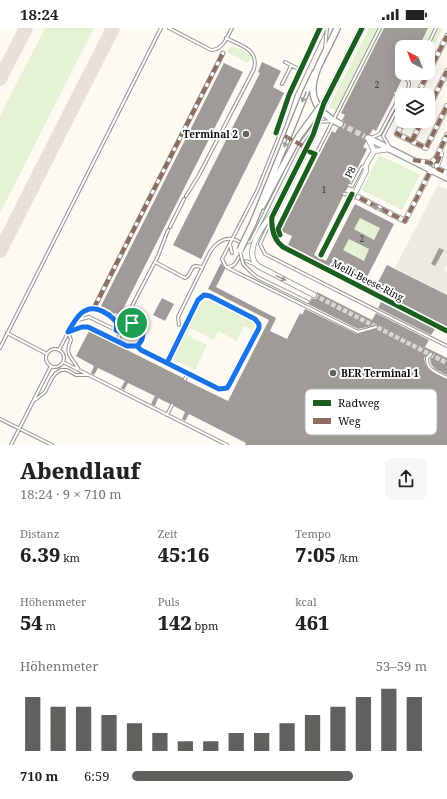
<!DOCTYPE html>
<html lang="de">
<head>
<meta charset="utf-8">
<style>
	:root { --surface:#fff; --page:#f6f6f6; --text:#222; --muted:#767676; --accent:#61615e }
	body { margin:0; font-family:"Noto Serif",serif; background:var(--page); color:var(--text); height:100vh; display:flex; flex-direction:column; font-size:15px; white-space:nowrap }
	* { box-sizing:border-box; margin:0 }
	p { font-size:13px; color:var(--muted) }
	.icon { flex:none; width:22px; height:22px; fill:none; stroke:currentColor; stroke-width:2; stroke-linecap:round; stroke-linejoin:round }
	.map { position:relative; height:417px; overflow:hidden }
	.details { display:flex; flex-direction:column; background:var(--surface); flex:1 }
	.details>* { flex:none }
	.needle { width:26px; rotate:318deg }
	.controls { position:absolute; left:395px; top:12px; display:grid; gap:8px }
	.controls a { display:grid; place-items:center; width:40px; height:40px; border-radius:8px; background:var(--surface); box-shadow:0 4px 16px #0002; font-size:20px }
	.pin { position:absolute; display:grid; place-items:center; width:34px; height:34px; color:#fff; margin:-17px; border:2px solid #fff; border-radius:50%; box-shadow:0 1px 4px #0007 }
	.round { display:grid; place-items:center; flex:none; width:42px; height:42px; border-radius:8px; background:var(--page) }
	.headline { display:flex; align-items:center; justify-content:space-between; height:68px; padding:0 20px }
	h1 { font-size:22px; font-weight:800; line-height:30px }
	.metrics { display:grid; grid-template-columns:repeat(3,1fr); gap:6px; height:68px; padding:4px 20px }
	.metrics div { display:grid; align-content:center }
	.metrics b { font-size:20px; font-weight:800 }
	.metrics small { font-size:11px; font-weight:400 }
	.metrics p { font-size:11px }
	.chart { height:112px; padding:8px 20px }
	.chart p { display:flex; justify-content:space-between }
	.chart svg { width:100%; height:72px; margin-top:4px; stroke:var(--accent); stroke-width:6 }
	ul { padding:0 20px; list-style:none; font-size:13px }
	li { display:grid; grid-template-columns:64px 48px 1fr; align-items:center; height:30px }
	li i { height:10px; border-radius:5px; background:var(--accent) }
	.status { display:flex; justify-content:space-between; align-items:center; height:28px; padding:0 20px; background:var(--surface); direction:ltr }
	.status svg { height:11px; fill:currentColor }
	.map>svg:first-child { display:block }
</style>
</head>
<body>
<div class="status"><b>18:24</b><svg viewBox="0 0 49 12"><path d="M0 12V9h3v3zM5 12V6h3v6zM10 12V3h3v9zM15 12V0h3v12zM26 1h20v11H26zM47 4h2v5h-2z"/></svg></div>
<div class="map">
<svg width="447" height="417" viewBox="0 0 447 417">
	<rect width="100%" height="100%" fill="#fcfaf2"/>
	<path fill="#e4f1d3" d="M 45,0 L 94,0 L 0,185 L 0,88 Z
		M 369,0 L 383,0 L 340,85 L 329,79 Z
		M 429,0 L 443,0 L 428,30 L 428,19 L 419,19 Z
		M 230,19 C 238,18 247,24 251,30 L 248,35 L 227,24 Z
		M 379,127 L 420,147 L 402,182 L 362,162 Z
		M 360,190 L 380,200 L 374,212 L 354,201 Z
		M 349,211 L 369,221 L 364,233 L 343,222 Z
		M 205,270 L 209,271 L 253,293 L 255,297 L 253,302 L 244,298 L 237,313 L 218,303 L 214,312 L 190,300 L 187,307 L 207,317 L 195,342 L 177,333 L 174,327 L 202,272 Z"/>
	<path fill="#ece9de" d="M 438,157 L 447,161 L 447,237 L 444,243 L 447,244 L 447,263 L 446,265 L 447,267 L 395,240 Z"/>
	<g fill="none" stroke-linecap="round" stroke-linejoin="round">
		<path stroke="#eae0db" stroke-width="14" d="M 0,51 L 26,0
			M 0,223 L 113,0"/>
	</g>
	<path fill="#9f9c98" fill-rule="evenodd" d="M 384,0 L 428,0 L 419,19 L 402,19 L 402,45 L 406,45 L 402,48 L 402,51 L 396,63 L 393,64 L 394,68 L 376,103 L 373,101 L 370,106 L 366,106 L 364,108 L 366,114 L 363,119 L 367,121 L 350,155 L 347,156 L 348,159 L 345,164 L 342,165 L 343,168 L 314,227 L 326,233 L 355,176 L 394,196 L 365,253 L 376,258 L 387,237 L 447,267 L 447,299 L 288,217 L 292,208 L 281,203 L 332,103 L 335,105 L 338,100 L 342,100 L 344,98 L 344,94 L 342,92 L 345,87 L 341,85 ZM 360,190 L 380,200 L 374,212 L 354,201 ZM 349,211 L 369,221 L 364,233 L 343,222 Z
		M 262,34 L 281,43 L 273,59 L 284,65 L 201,231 L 173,217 L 260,45 L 258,44 Z
		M 224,35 L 243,44 L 120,287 L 115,285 L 113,287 L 110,285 L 111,283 L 101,278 Z
		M 439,220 L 444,222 L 435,238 L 431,236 Z
		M 221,235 L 225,241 L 216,259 L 276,290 L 270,303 L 287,311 L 300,285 L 302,287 L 305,281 L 357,306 L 378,300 L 378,298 L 376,297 L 358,301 L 308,276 L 310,275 L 311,270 L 315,271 L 317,269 L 317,264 L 372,292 L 376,285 L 429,312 L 425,319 L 447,330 L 447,347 L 435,341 L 431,336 L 430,331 L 433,327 L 432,324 L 430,324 L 424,330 L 425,335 L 429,342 L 447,352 L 447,417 L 245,417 L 246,415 L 189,386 L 185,393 L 182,391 L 185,384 L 174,378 L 173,375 L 170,376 L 158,370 L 155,378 L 151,376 L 155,368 L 128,355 L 124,362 L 121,360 L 125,353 L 98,340 L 94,347 L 91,345 L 94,338 L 76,328 L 89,303 L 183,350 L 184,353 L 187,353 L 228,373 L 269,292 L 208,261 Z
		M 162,270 L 174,276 L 165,293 L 153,287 Z
		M 381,274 L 435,301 L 431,307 L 378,280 Z"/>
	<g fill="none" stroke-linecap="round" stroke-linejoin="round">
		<path stroke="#d8d7d0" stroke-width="4.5" stroke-dasharray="4.5 2" stroke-linecap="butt" d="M 314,267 L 447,335"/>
		<path stroke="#d8d7d0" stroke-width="5.5" stroke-dasharray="5.5 3" stroke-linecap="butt" d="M 340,96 L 368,110"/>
		<defs>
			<path id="service" d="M 169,0 L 211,22 C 223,22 227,9 232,0
				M 325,0 L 294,66 L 284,96 L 257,163 L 222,231 L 226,239 L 236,244 L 358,304 L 376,299
				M 427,19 L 436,0
				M 325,21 L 327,0
				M 285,34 L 304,44
				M 404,49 C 412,54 409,59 405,67
				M 408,51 L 411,45
				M 282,56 L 291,38
				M 319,94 L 332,93
				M 371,110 L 380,106 L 399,70 L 395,65
				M 389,118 L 383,108 L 402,72
				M 349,157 L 352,158 L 362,139 L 365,138
				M 344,166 L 351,167
				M 186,168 L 199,147 L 254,41 C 259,21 241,18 226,10
				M 270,194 L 260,216 L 265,226 L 447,318
				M 170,199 L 184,171
				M 280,207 L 278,201 L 380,0
				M 230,216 L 232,225
				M 246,233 L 256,237
				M 155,234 L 185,250 L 188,248 L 193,239 L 196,238 L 202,239
				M 243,236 L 251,244 L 257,249 L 308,274
				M 227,239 C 234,239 236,235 239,229
				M 78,292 L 89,289 L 120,304
				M 132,295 L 131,287 L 132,278 L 158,228 L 168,202
				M119 307a12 12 0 1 1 24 0a12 12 0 1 1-24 0Z
				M 179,297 L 178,289 L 210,224 C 214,217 223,209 232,211 C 236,211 240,215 244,216 L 251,213 L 297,121 L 315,96
				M 7,305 L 47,326
				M 137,318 L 141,322 L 219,361 L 227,360 L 229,357 L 259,300 L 259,296 L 255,291 L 210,268 L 204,267 L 198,272 L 167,335
				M 0,320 L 161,0
				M46 330a9 9 0 1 1 18 0a9 9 0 1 1-18 0Z
				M 59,322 C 65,311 79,278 94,280 C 97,280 100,283 103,284 C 109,287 113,289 117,295 L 115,302
				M 431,326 L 427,330 C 426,342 438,345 447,350
				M 63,334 L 227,417
				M 79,342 C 72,329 64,327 71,312 L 68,304 L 82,299 L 88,299 L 124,316
				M 185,351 L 188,345
				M 35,372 L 45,364 L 52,350 L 56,345 L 61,342 L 67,342 L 76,347 L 87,347
				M 167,387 L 172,377
				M 0,391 L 52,417
				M 11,417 L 51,338"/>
			<path id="pedestrian" d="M 94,280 L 223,25"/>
			<path id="minor" d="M 417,67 L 447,8
				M 428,81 L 447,43
				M 404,93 L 397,106 L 426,120 L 447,78
				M 412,113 L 422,93
				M 374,123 L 390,121
				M 441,126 L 437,138 L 438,141 L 447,145
				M 416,133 L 431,135 L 436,130 L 447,107
				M 352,166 L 405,193 L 431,142
				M 272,185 C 263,199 242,224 258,238 L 314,267
				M 272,189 C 271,201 273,211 283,219 L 447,303
				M 321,227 L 352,166 L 355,165 L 366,143 L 366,137 L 374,123 L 368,110"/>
			<path id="tertiary" d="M 337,0 C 323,35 289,70 340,96
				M 324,75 L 362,0
				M 368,110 L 447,150
				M 262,178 L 284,136
				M 272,189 L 290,153
				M 253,195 L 306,64 L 315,45"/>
		</defs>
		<use href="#service" stroke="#959491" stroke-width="4"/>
		<use href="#pedestrian" stroke="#959491" stroke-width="5"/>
		<use href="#minor" stroke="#959491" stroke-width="6"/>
		<use href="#tertiary" stroke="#959491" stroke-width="8"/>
		<use href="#service" stroke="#fffefd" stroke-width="2"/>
		<use href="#pedestrian" stroke="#fffefd" stroke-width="3"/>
		<use href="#minor" stroke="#fffefd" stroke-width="4.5"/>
		<use href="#tertiary" stroke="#fffefd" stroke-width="5.5"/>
		<defs>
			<path id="service-bridge" d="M 240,223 L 243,236"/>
			<path id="tertiary-bridge" d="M 284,136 L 299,108 L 321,78
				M 290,153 L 313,107 L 324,75
				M 240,222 L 253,195"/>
		</defs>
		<use href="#service-bridge" stroke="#959491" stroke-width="4" stroke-linecap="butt"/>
		<use href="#tertiary-bridge" stroke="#959491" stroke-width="8" stroke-linecap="butt"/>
		<use href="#service-bridge" stroke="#fffefd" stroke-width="2"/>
		<use href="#tertiary-bridge" stroke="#fffefd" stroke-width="5.5"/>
		<path stroke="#8d6e63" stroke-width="4" stroke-dasharray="8 4" stroke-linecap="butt" d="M 417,67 L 447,8
			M 428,81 L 447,43
			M 404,93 L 397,106 L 426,120 L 447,78
			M 285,108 L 303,118 L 302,120 L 307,122
			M 412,113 L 422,93
			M 440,128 L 437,135 L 438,141 L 447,145
			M 413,132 L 431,135 L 436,130 L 447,107
			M 351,169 L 352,166 L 405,193 L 431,142
			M 94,280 L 223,25"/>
		<defs>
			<path id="cycleway" d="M 362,0 L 324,75 L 313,107 L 272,189 C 271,201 273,211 283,219 L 447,303
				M 276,105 L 289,67 L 320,0
				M 280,207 L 278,201 L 315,126 L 310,124
				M 321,227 L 352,166"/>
		</defs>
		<use href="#cycleway" stroke="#fff" stroke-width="8"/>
		<use href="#cycleway" stroke="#1b5e20" stroke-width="5"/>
	</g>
	<defs><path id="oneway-solid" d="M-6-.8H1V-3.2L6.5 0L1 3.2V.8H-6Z"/></defs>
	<g fill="#9f9e9d">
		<use href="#oneway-solid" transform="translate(304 69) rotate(112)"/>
		<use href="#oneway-solid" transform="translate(286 114) rotate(111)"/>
		<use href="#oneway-solid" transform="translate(378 180) rotate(-153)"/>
		<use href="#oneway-solid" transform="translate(281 250) rotate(26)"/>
	</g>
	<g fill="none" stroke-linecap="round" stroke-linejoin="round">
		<defs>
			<path id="route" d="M 132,295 L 124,298 L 120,304 L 116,302 L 117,295 C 113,289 109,287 102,283 C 84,275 76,290 68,304 L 82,299 L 88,299 L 127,318 L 137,318 L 141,322 L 219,361 L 227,360 L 229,357 L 259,300 L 259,296 L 255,291 L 210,268 L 204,267 L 198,272 L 167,335 L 141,322 L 137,318 C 146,310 144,298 132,295"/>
		</defs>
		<use href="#route" stroke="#fff" stroke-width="8"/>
		<use href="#route" stroke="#1a73e8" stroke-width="5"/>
	</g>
	<g fill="#61615e" stroke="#fff" stroke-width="1.5">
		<circle cx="246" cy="106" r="4"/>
		<circle cx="333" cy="345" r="4"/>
	</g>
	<g text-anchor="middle" stroke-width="4" stroke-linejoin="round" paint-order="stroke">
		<g font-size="8" fill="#323230">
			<text x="377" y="60">2</text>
			<text x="324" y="165">1</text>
			<text x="362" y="214">2</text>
		</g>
		<g font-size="10" font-weight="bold" fill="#0e0e0e" stroke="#fff" text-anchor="end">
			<text x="238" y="110">Terminal 2</text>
			<text x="341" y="349" text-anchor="start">BER Terminal 1</text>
		</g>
		<g font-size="10" fill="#0e0e0e" stroke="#fff">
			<text transform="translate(350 144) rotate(-61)" y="4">P8</text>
			<text transform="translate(368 252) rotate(27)" y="4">Melli-Beese-Ring</text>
		</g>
	</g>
	<rect x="305" y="361" width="132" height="46" rx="6" fill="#fff" stroke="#b7b7b7" stroke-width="1"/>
	<rect x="313" y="372" width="18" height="6" fill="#1b5e20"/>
	<rect x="313" y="390" width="18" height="6" fill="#8d6e63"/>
	<g font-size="11" fill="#0e0e0e">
		<text x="338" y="379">Radweg</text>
		<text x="338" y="397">Weg</text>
	</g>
</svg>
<div class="controls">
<a><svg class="needle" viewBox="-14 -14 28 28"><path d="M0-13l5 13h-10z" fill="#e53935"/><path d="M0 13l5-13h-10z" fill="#767676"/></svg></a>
<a><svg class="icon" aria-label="layers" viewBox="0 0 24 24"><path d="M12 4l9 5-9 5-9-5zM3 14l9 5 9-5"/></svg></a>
</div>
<div class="pin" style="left:132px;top:295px;background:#1e9e55"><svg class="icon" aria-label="arrive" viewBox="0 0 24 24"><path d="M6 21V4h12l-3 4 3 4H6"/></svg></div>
</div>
<section class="details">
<div class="headline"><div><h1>Abendlauf</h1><p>18:24 · 9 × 710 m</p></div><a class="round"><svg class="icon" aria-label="share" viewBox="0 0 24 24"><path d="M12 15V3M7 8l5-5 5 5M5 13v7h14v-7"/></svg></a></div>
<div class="metrics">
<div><p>Distanz</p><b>6.39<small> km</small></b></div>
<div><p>Zeit</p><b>45:16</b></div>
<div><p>Tempo</p><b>7:05<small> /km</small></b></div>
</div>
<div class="metrics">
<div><p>Höhenmeter</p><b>54<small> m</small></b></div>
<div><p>Puls</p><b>142<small> bpm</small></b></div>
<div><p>kcal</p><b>461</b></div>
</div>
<div class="chart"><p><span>Höhenmeter</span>53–59 m</p>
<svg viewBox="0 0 160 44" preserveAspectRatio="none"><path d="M5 44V11M15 44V17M25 44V17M35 44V22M45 44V27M55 44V33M65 44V38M75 44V38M85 44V33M95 44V33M105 44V27M115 44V22M125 44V17M135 44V11M145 44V6M155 44V11"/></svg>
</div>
<ul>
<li><b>710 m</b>6:59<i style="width:75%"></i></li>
</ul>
</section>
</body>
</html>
